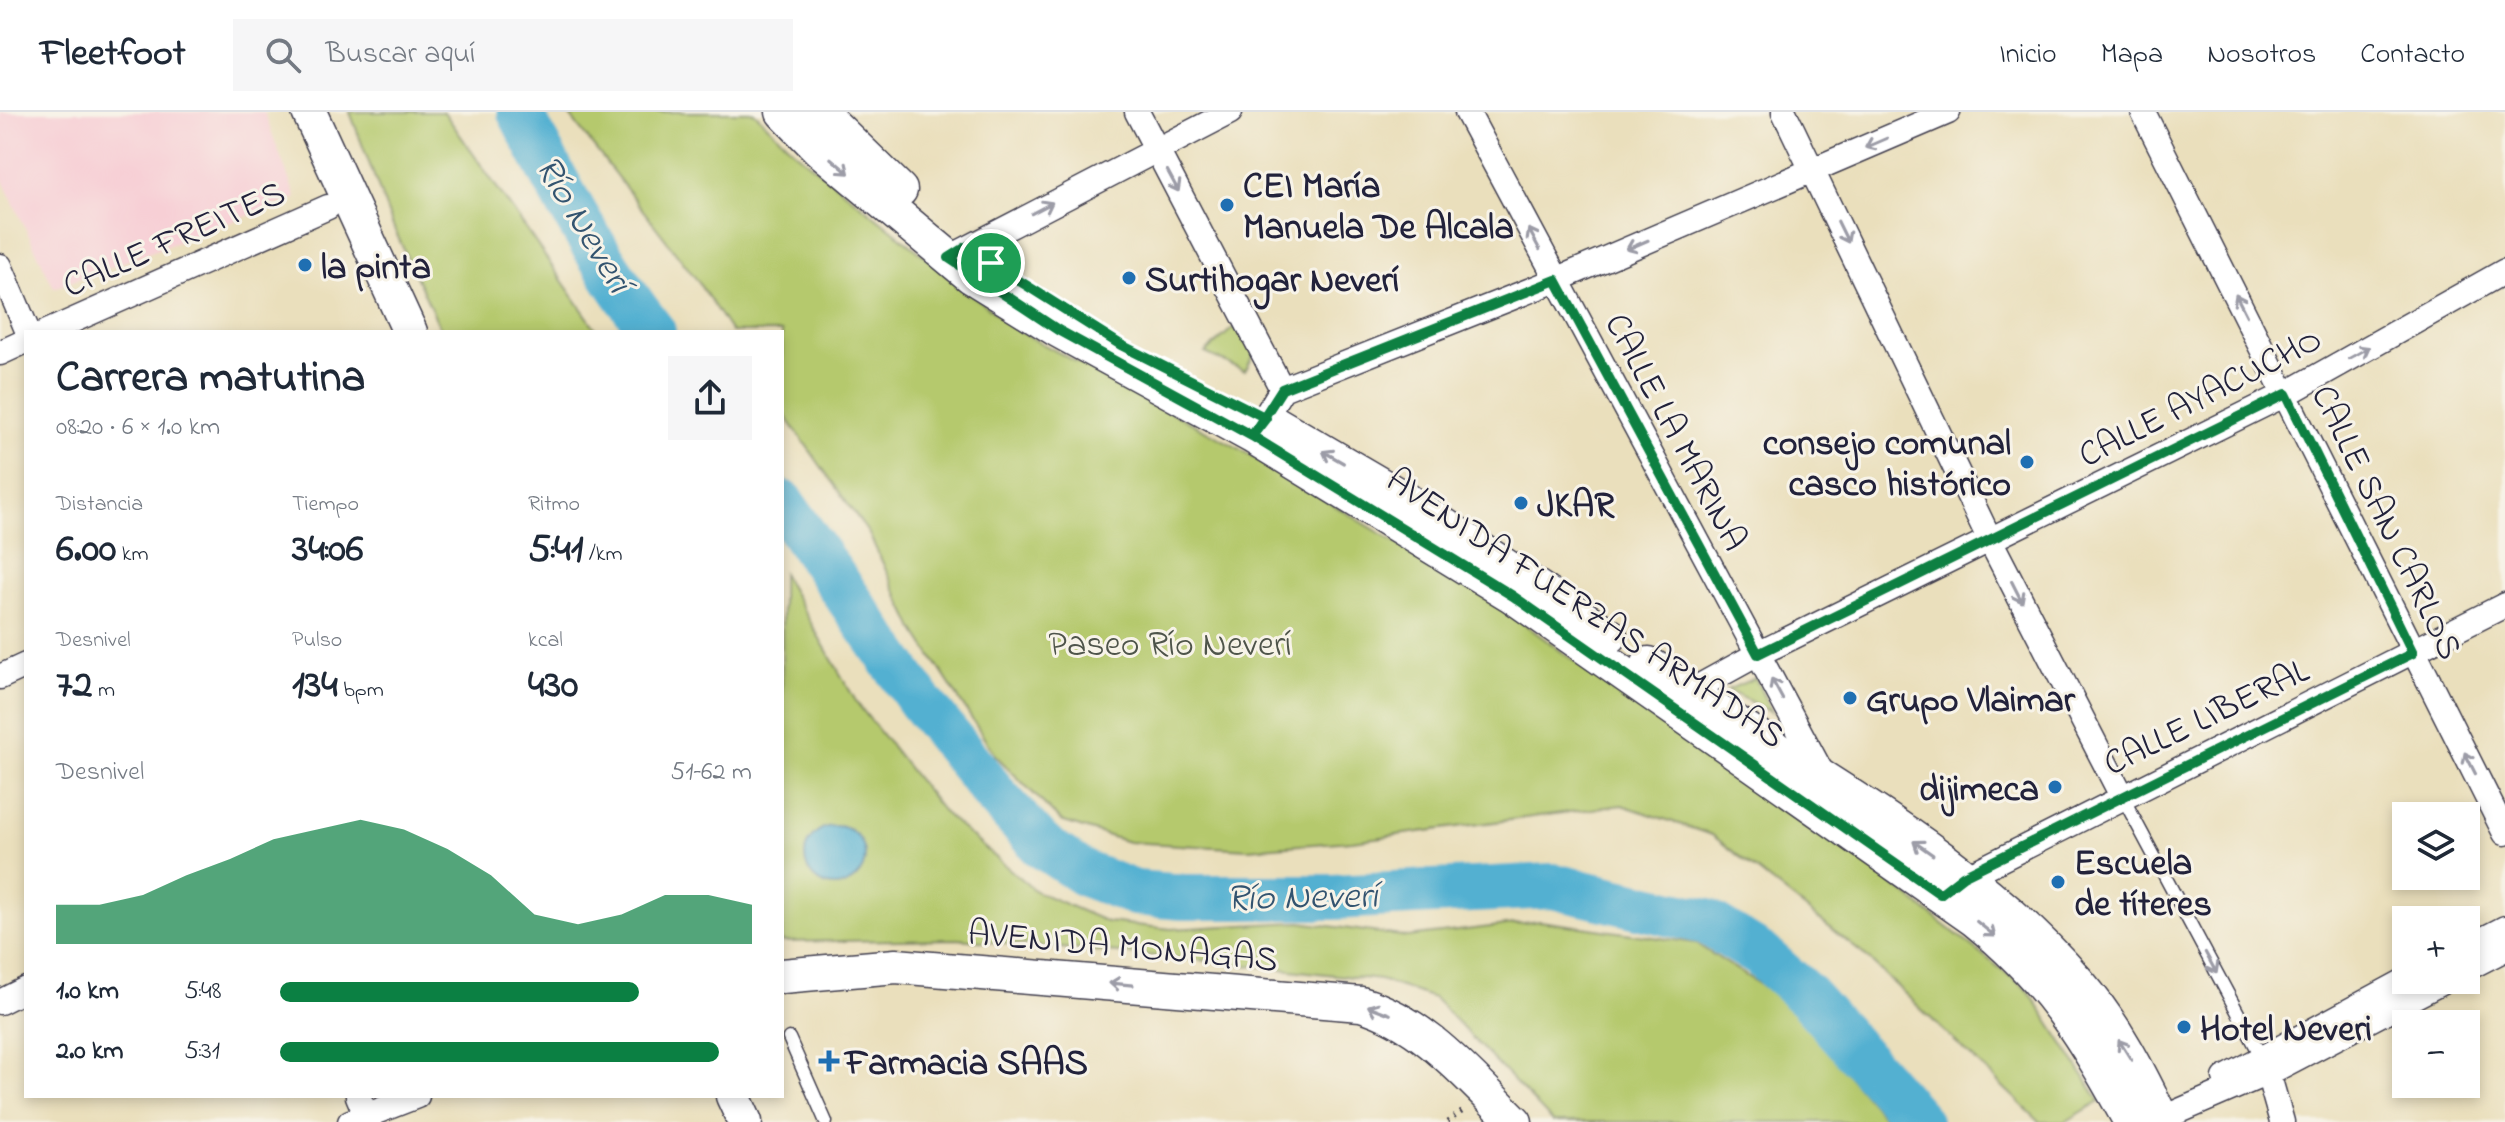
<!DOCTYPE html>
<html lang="es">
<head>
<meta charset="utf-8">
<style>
	:root { --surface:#fff; --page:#f6f6f7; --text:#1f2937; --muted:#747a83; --line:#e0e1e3; --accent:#0b8043 }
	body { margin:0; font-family:"Indie Flower",sans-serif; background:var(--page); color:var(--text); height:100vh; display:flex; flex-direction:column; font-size:30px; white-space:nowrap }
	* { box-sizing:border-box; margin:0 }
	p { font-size:26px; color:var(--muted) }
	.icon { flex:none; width:44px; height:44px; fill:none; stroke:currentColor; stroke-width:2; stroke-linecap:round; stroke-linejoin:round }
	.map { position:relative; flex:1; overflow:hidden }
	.details { position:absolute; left:24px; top:218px; width:760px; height:768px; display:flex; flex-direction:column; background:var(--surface); border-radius:0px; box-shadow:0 4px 12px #0003 }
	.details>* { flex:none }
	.buttons { position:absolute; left:2392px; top:690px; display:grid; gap:16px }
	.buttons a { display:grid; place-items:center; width:88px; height:88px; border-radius:0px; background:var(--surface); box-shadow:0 4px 12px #0003; font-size:40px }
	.pin { position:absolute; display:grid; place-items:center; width:68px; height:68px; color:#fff; margin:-34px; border:4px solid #fff; border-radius:50%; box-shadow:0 2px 8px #0007 }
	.round { display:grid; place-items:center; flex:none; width:84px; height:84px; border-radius:0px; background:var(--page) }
	.overview { display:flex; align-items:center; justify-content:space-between; height:136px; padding:0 32px }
	h1 { font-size:44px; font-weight:700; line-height:60px }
	.stats { display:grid; grid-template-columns:repeat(3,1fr); gap:12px; height:136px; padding:8px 32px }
	.stats div { display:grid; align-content:center }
	.stats b { font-size:40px; font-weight:700 }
	.stats small { font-size:22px; font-weight:400 }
	.stats p { font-size:22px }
	.chart { height:224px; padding:16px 32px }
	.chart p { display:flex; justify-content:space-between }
	.chart svg { width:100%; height:144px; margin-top:8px; fill:var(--accent); opacity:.7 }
	ul { padding:0 32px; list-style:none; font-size:26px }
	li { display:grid; grid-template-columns:128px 96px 1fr; align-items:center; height:60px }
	li i { height:20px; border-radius:10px; background:var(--accent) }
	header { display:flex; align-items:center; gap:48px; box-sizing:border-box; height:112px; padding:0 40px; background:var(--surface); border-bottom:2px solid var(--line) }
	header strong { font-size:38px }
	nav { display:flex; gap:44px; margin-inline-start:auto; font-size:28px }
	.search { width:560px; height:72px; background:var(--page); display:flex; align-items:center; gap:20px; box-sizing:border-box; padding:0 28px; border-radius:0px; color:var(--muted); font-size:30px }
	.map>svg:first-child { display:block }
</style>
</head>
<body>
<header>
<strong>Fleetfoot</strong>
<div class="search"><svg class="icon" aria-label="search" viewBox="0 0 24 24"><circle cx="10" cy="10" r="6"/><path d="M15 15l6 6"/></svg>Buscar aquí</div>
<nav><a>Inicio</a><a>Mapa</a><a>Nosotros</a><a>Contacto</a></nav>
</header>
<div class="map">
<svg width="2505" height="1010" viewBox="0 0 2505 1010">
	<rect width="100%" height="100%" fill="#f7f3e8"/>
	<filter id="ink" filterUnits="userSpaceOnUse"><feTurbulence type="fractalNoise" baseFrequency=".0125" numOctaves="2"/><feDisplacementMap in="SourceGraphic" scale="16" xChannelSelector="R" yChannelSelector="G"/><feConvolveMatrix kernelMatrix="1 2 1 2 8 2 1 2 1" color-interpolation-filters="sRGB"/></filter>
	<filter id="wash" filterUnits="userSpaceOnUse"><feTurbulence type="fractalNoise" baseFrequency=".006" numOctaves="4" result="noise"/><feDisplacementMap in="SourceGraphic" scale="32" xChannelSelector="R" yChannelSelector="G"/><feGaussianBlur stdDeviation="1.8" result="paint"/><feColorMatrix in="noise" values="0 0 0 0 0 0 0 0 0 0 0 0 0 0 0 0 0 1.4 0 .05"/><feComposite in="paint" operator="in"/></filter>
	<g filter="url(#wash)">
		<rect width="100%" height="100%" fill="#eadfbc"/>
		<path fill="#f7cfd5" d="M 0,0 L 264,0 L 296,86 L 54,176 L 0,63 Z"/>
		<path fill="#b5c96d" stroke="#6c7654" stroke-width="2" d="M 350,0 L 444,0 L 598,220 L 442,220 L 392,112 Z
			M 567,0 L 754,0 L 793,38 L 1016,218 L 1233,333 L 1489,486 L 1642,599 L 1859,746 L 2029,879 L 2100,989 L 2065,1010 L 2040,1010 L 1863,842 L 1712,723 L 1622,693 L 1352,729 L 1248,737 L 1128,730 L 1061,709 L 995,643 L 914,517 L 869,422 L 782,299 L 782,220 L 731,220 L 697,168 Z
			M 1235,214 L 1254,243 L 1245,259 L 1205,241 Z
			M 782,461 L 857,591 L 944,701 L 1035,779 L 1107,810 L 1171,817 L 1300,810 L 1408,825 L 1540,809 L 1695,831 L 1784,888 L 1888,1010 L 1553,1010 L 1434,886 L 1380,868 L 1200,848 L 957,827 L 782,830 Z
			M 1755,566 L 1771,600 L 1727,578 Z"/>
		<path fill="#53b0d1" stroke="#3a6986" stroke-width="2" d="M805 744a30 30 0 1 1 60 0a30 30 0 1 1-60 0Z"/>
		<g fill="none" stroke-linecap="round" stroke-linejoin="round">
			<path stroke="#53b0d1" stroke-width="46" d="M 520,0 C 559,76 600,152 653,220
				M 782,391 L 920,589 L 997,685 L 1041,733 L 1085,762 L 1135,781 L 1183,785 L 1333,785 L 1553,774 L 1707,810 L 1761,843 L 1808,885 L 1919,1010"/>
		</g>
	</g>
	<g filter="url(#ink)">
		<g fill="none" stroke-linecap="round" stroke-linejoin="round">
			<defs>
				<path id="lane" d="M 2122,684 L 2261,944
					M 789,926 L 826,1010"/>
				<path id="street" d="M 1137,0 L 1282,277
					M 1467,0 L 1824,665
					M 1784,0 L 1990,428 L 2122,684
					M 2143,0 L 2505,721
					M 949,146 L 1230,0
					M 0,154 L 28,220
					M 47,220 L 328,95
					M 0,241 L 26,229
					M 1257,318 L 1282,277 L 1556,168 L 1948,0
					M 0,565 L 26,553
					M 1678,586 L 1758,542 L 2286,282 L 2505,159
					M 1954,771 L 2505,493
					M 2466,836 L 2505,816
					M 2466,857 L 2505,837
					M 0,890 L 26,877
					M 2268,961 L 2282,1010
					M 2225,966 L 2406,868
					M 358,984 L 369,1010
					M 2161,1007 L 2272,959 L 2446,868
					M 350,1010 L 417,984"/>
				<path id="secondary" d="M 309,0 L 410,220
					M 783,0 L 819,37 L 971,164 L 1058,218 L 1252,324 L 1513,484 L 1974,807 C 2051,869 2083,924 2131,1010
					M 820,0 L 900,78
					M 1273,310 L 1406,388 L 1610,524
					M 1649,552 C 1792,655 1962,735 2078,870 C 2114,911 2140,961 2163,1010
					M 782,864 L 896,854 L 1361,892 C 1424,910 1469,965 1515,1010
					M 733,984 L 745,1010"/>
			</defs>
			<use href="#lane" stroke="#403e4e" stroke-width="15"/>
			<use href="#street" stroke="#403e4e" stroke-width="27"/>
			<use href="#secondary" stroke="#403e4e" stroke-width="37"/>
			<path stroke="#403e4e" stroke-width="5" stroke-dasharray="2 6" stroke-linecap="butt" d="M 1447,1010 L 1466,997"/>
			<use href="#lane" stroke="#fff" stroke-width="12"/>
			<use href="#street" stroke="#fff" stroke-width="24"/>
			<use href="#secondary" stroke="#fff" stroke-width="34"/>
		</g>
		<defs><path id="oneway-shaft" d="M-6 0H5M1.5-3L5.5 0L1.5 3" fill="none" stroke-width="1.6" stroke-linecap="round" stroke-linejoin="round" transform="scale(2)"/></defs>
		<g stroke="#9c9ca7">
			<use href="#oneway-shaft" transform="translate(1876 31) rotate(157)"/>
			<use href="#oneway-shaft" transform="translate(840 54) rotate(40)"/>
			<use href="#oneway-shaft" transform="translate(1173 69) rotate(62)"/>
			<use href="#oneway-shaft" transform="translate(1042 96) rotate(-28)"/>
			<use href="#oneway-shaft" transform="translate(1843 120) rotate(64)"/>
			<use href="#oneway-shaft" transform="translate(1534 127) rotate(-118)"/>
			<use href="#oneway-shaft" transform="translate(1637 133) rotate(157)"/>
			<use href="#oneway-shaft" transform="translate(2241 193) rotate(-117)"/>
			<use href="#oneway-shaft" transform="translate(2359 241) rotate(-29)"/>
			<use href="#oneway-shaft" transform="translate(1333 345) rotate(-150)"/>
			<use href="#oneway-shaft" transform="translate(2017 480) rotate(63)"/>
			<use href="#oneway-shaft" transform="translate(1777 577) rotate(-118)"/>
			<use href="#oneway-shaft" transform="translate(2470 651) rotate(-117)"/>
			<use href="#oneway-shaft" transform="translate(1923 736) rotate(-145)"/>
			<use href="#oneway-shaft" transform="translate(1986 817) rotate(39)"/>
			<use href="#oneway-shaft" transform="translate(2211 851) rotate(62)"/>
			<use href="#oneway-shaft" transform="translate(1121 872) rotate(-175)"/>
			<use href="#oneway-shaft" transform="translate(1379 898) rotate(-159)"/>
			<use href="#oneway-shaft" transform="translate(2125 938) rotate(-122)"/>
		</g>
	</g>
	<g fill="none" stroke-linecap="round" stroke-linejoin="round" filter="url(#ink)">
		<defs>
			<path id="route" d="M 991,151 L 1121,233 L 1266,306 L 1252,324 L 1513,484 L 1940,782 L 1963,764 L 2413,541 L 2286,282 L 1758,542 L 1556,168 L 1282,277 L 1252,324 L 1058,218 L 949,146 L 968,134 L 991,151"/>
		</defs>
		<use href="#route" stroke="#fff" stroke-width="16"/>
		<use href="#route" stroke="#0b8043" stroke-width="10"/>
	</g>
	<g fill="#1f6fb2" stroke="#f7f3e8" stroke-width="3">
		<circle cx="1227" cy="93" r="8"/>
		<circle cx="305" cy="153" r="8"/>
		<circle cx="1129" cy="166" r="8"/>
		<circle cx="2027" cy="350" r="8"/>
		<circle cx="1521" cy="391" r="8"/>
		<circle cx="1850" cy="586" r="8"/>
		<circle cx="2055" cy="675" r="8"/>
		<circle cx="2058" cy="770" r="8"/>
		<circle cx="2184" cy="915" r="8"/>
		<path d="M825 937h8v8h8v8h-8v8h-8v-8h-8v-8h8z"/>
	</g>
	<g text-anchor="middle" stroke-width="6" stroke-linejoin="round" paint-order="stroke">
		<g font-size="36" font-weight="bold" fill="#22223b" stroke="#f7f3e8" text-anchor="start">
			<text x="1243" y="85">CEI María<tspan x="1243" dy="41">Manuela De Alcala</tspan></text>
			<text x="321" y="166">la pinta</text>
			<text x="1145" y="179">Surtihogar Neverí</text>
			<text x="2011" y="342" text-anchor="end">consejo comunal<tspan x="2011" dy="41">casco histórico</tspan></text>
			<text x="1537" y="404">JKAR</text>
			<text x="1866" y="599">Grupo Vlaimar</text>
			<text x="2039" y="688" text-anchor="end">dijimeca</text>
			<text x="2074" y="762">Escuela<tspan x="2074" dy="41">de títeres</tspan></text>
			<text x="2200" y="928">Hotel Neveri</text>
			<text x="845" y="962">Farmacia SAAS</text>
		</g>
		<g font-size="36" fill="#22223b" stroke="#f7f3e8">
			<text transform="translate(173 125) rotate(-24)" y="13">CALLE FREITES</text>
			<text transform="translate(2199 283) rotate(-27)" y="13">CALLE AYACUCHO</text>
			<text transform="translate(1678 319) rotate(62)" y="13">CALLE LA MARINA</text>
			<text transform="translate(2389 409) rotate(64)" y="13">CALLE SAN CARLOS</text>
			<text transform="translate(1587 494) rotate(34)" y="13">AVENIDA FUERZAS ARMADAS</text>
			<text transform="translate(2205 603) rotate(-26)" y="13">CALLE LIBERAL</text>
			<text transform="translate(1123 832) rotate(5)" y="13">AVENIDA MONAGAS</text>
		</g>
		<g font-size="36" fill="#4e544a" stroke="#f7f3e8">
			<text x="1170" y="543">Paseo Río Neverí</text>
		</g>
		<g font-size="38" font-style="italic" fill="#335470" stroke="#f7f3e8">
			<text transform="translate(585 111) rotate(59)" y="13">Río Neverí</text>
			<text transform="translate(1302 783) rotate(-1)" y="13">Río Neverí</text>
		</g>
	</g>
</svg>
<div class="buttons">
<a><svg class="icon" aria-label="layers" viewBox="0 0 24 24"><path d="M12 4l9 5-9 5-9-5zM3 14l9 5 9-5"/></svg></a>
<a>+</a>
<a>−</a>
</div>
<div class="pin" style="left:991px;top:151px;background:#1e9e55"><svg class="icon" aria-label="arrive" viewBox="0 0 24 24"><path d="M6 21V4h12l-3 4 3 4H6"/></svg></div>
<section class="details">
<div class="overview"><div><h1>Carrera matutina</h1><p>08:20 · 6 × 1.0 km</p></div><a class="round"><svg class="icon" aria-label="share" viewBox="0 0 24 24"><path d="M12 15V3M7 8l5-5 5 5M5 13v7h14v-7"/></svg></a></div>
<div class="stats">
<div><p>Distancia</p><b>6.00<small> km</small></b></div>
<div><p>Tiempo</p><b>34:06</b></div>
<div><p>Ritmo</p><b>5:41<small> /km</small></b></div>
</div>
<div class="stats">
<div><p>Desnivel</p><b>72<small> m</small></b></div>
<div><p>Pulso</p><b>134<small> bpm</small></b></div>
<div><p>kcal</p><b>430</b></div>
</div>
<div class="chart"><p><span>Desnivel</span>51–62 m</p>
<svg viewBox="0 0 160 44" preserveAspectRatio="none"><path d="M0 44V32L10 32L20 29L30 23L40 18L50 12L60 9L70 6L80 9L90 15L100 23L110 35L120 38L130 35L140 29L150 29L160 32V44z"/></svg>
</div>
<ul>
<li><b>1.0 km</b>5:48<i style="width:76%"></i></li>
<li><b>2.0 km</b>5:31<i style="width:93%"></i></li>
</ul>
</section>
</div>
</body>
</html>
